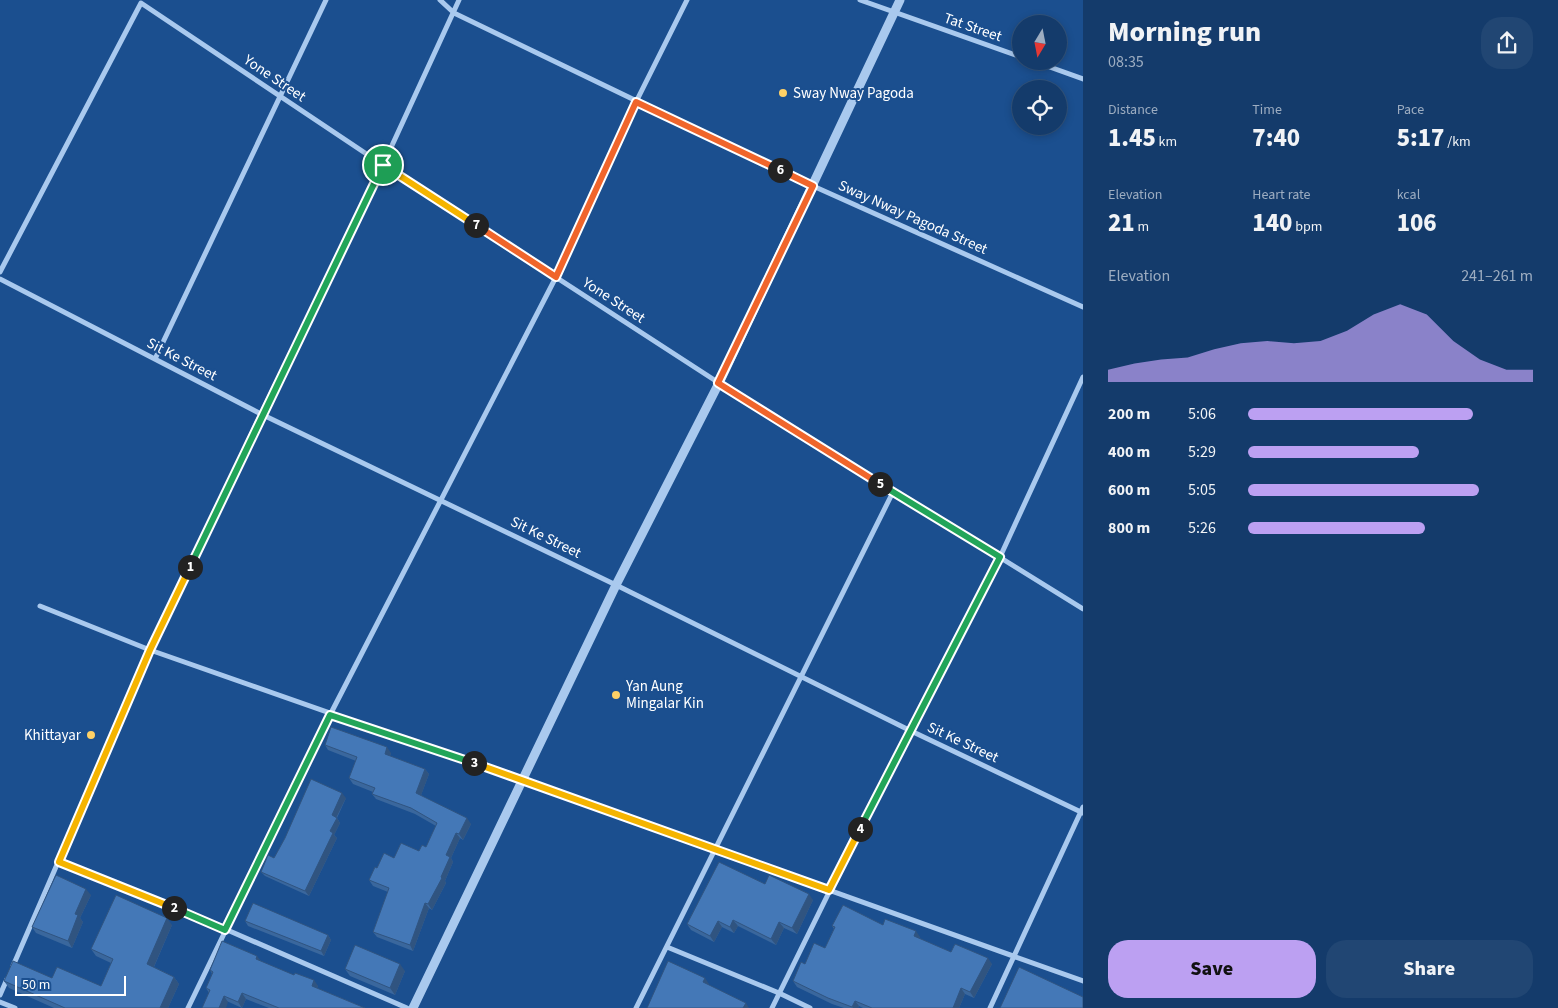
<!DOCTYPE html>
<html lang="en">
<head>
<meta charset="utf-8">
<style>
	:root { --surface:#143b6b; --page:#214673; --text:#f1f3f6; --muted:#9dadc1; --line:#33557e; --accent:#bca0f2 }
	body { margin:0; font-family:"Source Sans 3",sans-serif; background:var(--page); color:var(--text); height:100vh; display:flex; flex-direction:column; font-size:19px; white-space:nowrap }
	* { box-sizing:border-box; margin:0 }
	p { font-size:16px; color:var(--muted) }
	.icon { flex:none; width:28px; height:28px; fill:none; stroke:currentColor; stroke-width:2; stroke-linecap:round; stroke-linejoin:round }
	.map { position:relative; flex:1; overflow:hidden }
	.drawer { display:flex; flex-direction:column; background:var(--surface); width:475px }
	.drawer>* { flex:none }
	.needle { width:32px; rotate:190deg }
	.controls { position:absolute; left:1012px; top:15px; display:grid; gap:10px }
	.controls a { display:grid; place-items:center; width:55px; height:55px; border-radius:50%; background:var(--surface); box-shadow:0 2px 8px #0003,0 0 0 1px var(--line); font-size:25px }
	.scale { position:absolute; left:15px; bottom:12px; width:111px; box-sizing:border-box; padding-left:5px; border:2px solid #fff; border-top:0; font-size:14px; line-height:18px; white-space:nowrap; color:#fff; -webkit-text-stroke:4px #1b4f8f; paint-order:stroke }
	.pin { position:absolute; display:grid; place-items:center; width:42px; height:42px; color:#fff; margin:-21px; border:2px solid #fff; border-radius:50%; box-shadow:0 1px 5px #0007 }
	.km { position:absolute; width:25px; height:25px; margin:-12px; border-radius:50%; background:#222; color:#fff; font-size:14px; line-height:25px; text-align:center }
	.round { display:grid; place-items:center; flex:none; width:52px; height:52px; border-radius:20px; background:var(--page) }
	.summary { display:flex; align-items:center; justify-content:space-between; height:85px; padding:0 25px }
	h1 { font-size:28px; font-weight:800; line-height:38px }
	.figures { display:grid; grid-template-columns:repeat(3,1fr); gap:8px; height:85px; padding:5px 25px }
	.figures div { display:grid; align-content:center }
	.figures b { font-size:25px; font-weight:800 }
	.figures small { font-size:14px; font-weight:400 }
	.figures p { font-size:14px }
	.chart { height:140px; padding:10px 25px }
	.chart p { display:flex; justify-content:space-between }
	.chart svg { width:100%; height:90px; margin-top:5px; fill:var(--accent); opacity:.7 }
	.button { display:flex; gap:10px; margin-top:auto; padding:10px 25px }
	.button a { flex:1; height:58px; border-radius:20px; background:var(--accent); color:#111; font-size:20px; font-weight:800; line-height:58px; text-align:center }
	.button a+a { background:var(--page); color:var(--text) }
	ul { padding:0 25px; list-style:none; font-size:16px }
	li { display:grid; grid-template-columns:80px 60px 1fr; align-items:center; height:38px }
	li i { height:12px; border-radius:6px; background:var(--accent) }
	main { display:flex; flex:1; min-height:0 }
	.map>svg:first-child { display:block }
</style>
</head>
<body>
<main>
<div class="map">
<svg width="1083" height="1008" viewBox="0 0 1083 1008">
	<rect width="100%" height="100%" fill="#1b4f8f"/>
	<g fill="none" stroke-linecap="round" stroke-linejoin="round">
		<path stroke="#a9c9ee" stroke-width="5" d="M 440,0 L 454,13 L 813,186 L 1083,307
			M 860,0 L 1021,57
			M 1033,61 L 1083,79
			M 0,272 L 141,3 L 383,165 L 719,383 L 1083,609
			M 0,279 L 261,414 L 616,585 L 909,730 L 1083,813
			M 155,359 L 326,0
			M 40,606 L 150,650 L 521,780 L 1083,981
			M 59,862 L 225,929 L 407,1008
			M 667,947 L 779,993 L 810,1008
			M 13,966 L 150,650 L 261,414 L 383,165 L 459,0
			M 0,995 L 7,979
			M 0,1002 L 15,1008
			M 188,1008 L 330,715 L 556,277 L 636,102 L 687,0
			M 636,1008 L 893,492
			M 772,1008 L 909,730 L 1000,557 L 1083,377
			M 990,1008 L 1083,807"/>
		<path stroke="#a9c9ee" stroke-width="9" d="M 413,1008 L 616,585 L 719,383 L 900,0"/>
	</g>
	<path fill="#3a679d" d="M 325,745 L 391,753 L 390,756 L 425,769 L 429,774 L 421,795 L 471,824 L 463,840 L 460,838 L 451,858 L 453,862 L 445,881 L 446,883 L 432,910 L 429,908 L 413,951 L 377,937 L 373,932 L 388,892 L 373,886 L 369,880 L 377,868 L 394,858 L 419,851 L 426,847 L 436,826 L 415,814 L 376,799 L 372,794 L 373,792 L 353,784 L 349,778 L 356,761 L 328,750 Z
		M 346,798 L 337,818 L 340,823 L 334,835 L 337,838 L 309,896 L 265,876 L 261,872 L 274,858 Z
		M 765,884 L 813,900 L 797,934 L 784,928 L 776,945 L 738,926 L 734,933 L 722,927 L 714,942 L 691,930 L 687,924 Z
		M 91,895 L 80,918 L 83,922 L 72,948 L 36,933 L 32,927 Z
		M 245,921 L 328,935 L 331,940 L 324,956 L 248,926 Z
		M 172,925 L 154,967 L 174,977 L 179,984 L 168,1008 L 54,1008 L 9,988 L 4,981 L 52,978 L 101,986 L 111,963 L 96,956 L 91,949 Z
		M 883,925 L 920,937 L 919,939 L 951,952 L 992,964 L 974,998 L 965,994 L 959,1008 L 863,1008 L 859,1006 L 858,1008 L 844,1008 L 832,1004 L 797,987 L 793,981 L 805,964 L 825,948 L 834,929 L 832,926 Z
		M 261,962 L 318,986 L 317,988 L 365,1008 L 269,1008 L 246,999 L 242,1008 L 209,993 L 206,988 L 212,974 L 210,970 Z
		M 345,969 L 405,971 L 395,995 L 350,976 Z"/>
	<path fill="#305480" d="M 387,747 L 391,753 L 389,760 L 385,754 Z
		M 425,769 L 429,774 L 420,798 L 416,793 Z
		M 342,793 L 346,798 L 335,820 L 332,815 Z
		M 337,818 L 340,823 L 334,835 L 337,838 L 309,896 L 305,891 L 330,831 Z
		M 467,818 L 471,824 L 463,840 L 459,834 Z
		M 456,833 L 460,838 L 451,858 L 453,862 L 445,881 L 446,883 L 432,910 L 428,904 L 441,877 L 446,855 Z
		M 86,889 L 91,895 L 80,918 L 83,922 L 72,948 L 68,941 L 75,914 Z
		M 809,894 L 813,900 L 797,934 L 792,928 Z
		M 425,903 L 429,908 L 413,951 L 410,945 Z
		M 167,918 L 172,925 L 152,971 L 147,964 Z
		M 733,920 L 738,926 L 734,933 L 730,927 Z
		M 718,921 L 722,927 L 714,942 L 710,936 Z
		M 779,922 L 784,928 L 776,945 L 771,939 Z
		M 916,931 L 920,937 L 918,942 L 914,936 Z
		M 328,935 L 331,940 L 324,956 L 321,951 Z
		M 257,956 L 261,961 L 256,959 Z
		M 988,958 L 992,964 L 974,998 L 970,992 Z
		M 400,964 L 405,971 L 395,995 L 390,988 Z
		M 174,977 L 179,984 L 168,1008 L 160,1008 Z
		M 705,978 L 709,984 L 707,989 L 703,982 Z
		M 314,980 L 318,986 L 316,992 L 312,986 Z
		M 961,988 L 965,994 L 959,1008 L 953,1008 Z
		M 242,993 L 246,999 L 242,1008 L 238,1002 Z
		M 224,996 L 228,1002 L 226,1008 L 219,1008 Z
		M 855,1001 L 859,1006 L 858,1008 L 853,1008 L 852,1007 Z
		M 746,1003 L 749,1008 L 743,1008 Z"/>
	<path fill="#4478b7" stroke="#305480" d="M 331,727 L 387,747 L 385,754 L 425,769 L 416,793 L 467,818 L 459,834 L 456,833 L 446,855 L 450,857 L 441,877 L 442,878 L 428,904 L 425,903 L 410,945 L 373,932 L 389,888 L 369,880 L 375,867 L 377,868 L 384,853 L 394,858 L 401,843 L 419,851 L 422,845 L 426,847 L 437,823 L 411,808 L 372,794 L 375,788 L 349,778 L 357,757 L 325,745 Z
		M 311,779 L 342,793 L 332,815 L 337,818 L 330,831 L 333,833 L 305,891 L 261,872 L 268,855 L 274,858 L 285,838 Z
		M 719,862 L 765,884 L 769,875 L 809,894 L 792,928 L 779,922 L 771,939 L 733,920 L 730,927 L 718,921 L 710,936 L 687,924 Z
		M 56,875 L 86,889 L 75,914 L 78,915 L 68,941 L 32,927 Z
		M 116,895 L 167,918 L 147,964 L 174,977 L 160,1008 L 65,1008 L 4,981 L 13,961 L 52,978 L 57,967 L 101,986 L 113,959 L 91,949 Z
		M 253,903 L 328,935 L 321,951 L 245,921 Z
		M 843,905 L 883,925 L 885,919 L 916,931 L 914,936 L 951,952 L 955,944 L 988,958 L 970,992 L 961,988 L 953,1008 L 872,1008 L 855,1001 L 852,1007 L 828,998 L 793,981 L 801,962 L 805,964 L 814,943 L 825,948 L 835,927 L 832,926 Z
		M 222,941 L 257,956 L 256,959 L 294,975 L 295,973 L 314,980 L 312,986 L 365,1008 L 279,1008 L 242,993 L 238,1002 L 224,996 L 219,1008 L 202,1008 L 210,990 L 206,988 L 213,972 L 210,970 Z
		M 355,945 L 400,964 L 390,988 L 345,969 Z
		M 668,961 L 705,978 L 703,982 L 746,1003 L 743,1008 L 647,1008 Z
		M 1019,967 L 1083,997 L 1083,1008 L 1000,1008 Z"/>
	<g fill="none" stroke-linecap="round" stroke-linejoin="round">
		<defs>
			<path id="split-1" d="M 190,567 L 383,165"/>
			<path id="split-2" d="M 174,908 L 59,862 L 150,650 L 190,567"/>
			<path id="split-3" d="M 174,908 L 225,930 L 330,715 L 474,763"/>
			<path id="split-4" d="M 474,763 L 829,890 L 860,829"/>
			<path id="split-5" d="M 860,829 L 1000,557 L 880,484"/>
			<path id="split-6" d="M 780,170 L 813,186 L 718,383 L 880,484"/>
			<path id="split-7" d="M 476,225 L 556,277 L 636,102 L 780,170"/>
			<path id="split-8" d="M 383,165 L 476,225"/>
		</defs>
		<use href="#split-1" stroke="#fff" stroke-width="10"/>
		<use href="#split-2" stroke="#fff" stroke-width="10"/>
		<use href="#split-3" stroke="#fff" stroke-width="10"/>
		<use href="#split-4" stroke="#fff" stroke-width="10"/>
		<use href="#split-5" stroke="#fff" stroke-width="10"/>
		<use href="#split-6" stroke="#fff" stroke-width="10"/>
		<use href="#split-7" stroke="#fff" stroke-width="10"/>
		<use href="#split-8" stroke="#fff" stroke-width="10"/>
		<use href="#split-1" stroke="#22a559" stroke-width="6"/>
		<use href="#split-2" stroke="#f5b400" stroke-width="6"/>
		<use href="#split-3" stroke="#22a559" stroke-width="6"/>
		<use href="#split-4" stroke="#f5b400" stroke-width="6"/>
		<use href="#split-5" stroke="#22a559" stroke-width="6"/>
		<use href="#split-6" stroke="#f0652b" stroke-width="6"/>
		<use href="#split-7" stroke="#f0652b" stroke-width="6"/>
		<use href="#split-8" stroke="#f5b400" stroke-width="6"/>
	</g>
	<g fill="#ffd166" stroke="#1b4f8f" stroke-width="2">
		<circle cx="783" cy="93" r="5"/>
		<circle cx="616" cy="695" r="5"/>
		<circle cx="91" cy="735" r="5"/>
	</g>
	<g text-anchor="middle" stroke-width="4" stroke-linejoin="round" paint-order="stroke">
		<g font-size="15" fill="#fff" stroke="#1b4f8f">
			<text transform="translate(973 27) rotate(19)" y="5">Tat Street</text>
			<text transform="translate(275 78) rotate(34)" y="5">Yone Street</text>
			<text transform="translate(913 217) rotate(24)" y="5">Sway Nway Pagoda Street</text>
			<text transform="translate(614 300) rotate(33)" y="5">Yone Street</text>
			<text transform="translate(182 359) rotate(27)" y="5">Sit Ke Street</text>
			<text transform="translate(546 537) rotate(26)" y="5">Sit Ke Street</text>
			<text transform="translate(963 742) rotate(25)" y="5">Sit Ke Street</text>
		</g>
		<g font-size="15" fill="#fff" stroke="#1b4f8f" text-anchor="start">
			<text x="793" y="98">Sway Nway Pagoda</text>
			<text x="626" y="691">Yan Aung<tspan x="626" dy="17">Mingalar Kin</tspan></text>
			<text x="81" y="740" text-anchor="end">Khittayar</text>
		</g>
	</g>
</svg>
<div class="controls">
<a><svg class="needle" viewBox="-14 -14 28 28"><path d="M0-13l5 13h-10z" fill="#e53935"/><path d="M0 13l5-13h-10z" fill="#9dadc1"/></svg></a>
<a><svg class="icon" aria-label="locate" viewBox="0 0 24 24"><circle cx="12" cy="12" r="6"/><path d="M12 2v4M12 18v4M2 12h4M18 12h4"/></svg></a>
</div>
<div class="scale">50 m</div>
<div class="pin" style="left:383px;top:165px;background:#1e9e55"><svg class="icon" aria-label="arrive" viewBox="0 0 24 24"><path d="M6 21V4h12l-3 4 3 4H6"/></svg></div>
<b class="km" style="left:190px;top:567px">1</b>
<b class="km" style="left:174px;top:908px">2</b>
<b class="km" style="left:474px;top:763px">3</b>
<b class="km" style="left:860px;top:829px">4</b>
<b class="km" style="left:880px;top:484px">5</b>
<b class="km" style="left:780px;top:170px">6</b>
<b class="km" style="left:476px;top:225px">7</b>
</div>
<section class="drawer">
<div class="summary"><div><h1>Morning run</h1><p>08:35</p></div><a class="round"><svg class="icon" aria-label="share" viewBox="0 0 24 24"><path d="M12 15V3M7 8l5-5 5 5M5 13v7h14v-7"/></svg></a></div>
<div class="figures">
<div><p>Distance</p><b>1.45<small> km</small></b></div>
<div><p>Time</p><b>7:40</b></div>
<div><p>Pace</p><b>5:17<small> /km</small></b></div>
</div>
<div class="figures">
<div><p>Elevation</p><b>21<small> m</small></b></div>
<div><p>Heart rate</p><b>140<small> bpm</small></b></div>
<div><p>kcal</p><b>106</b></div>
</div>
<div class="chart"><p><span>Elevation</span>241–261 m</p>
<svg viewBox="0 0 160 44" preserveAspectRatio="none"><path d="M0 44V38L10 35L20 33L30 32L40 28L50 25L60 24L70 25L80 24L90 19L100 11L110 6L120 11L130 24L140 33L150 38L160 38V44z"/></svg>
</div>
<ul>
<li><b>200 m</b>5:06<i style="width:79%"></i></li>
<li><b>400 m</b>5:29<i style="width:60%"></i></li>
<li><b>600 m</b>5:05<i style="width:81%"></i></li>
<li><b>800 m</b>5:26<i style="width:62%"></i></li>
</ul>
<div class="button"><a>Save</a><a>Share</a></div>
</section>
</main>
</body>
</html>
